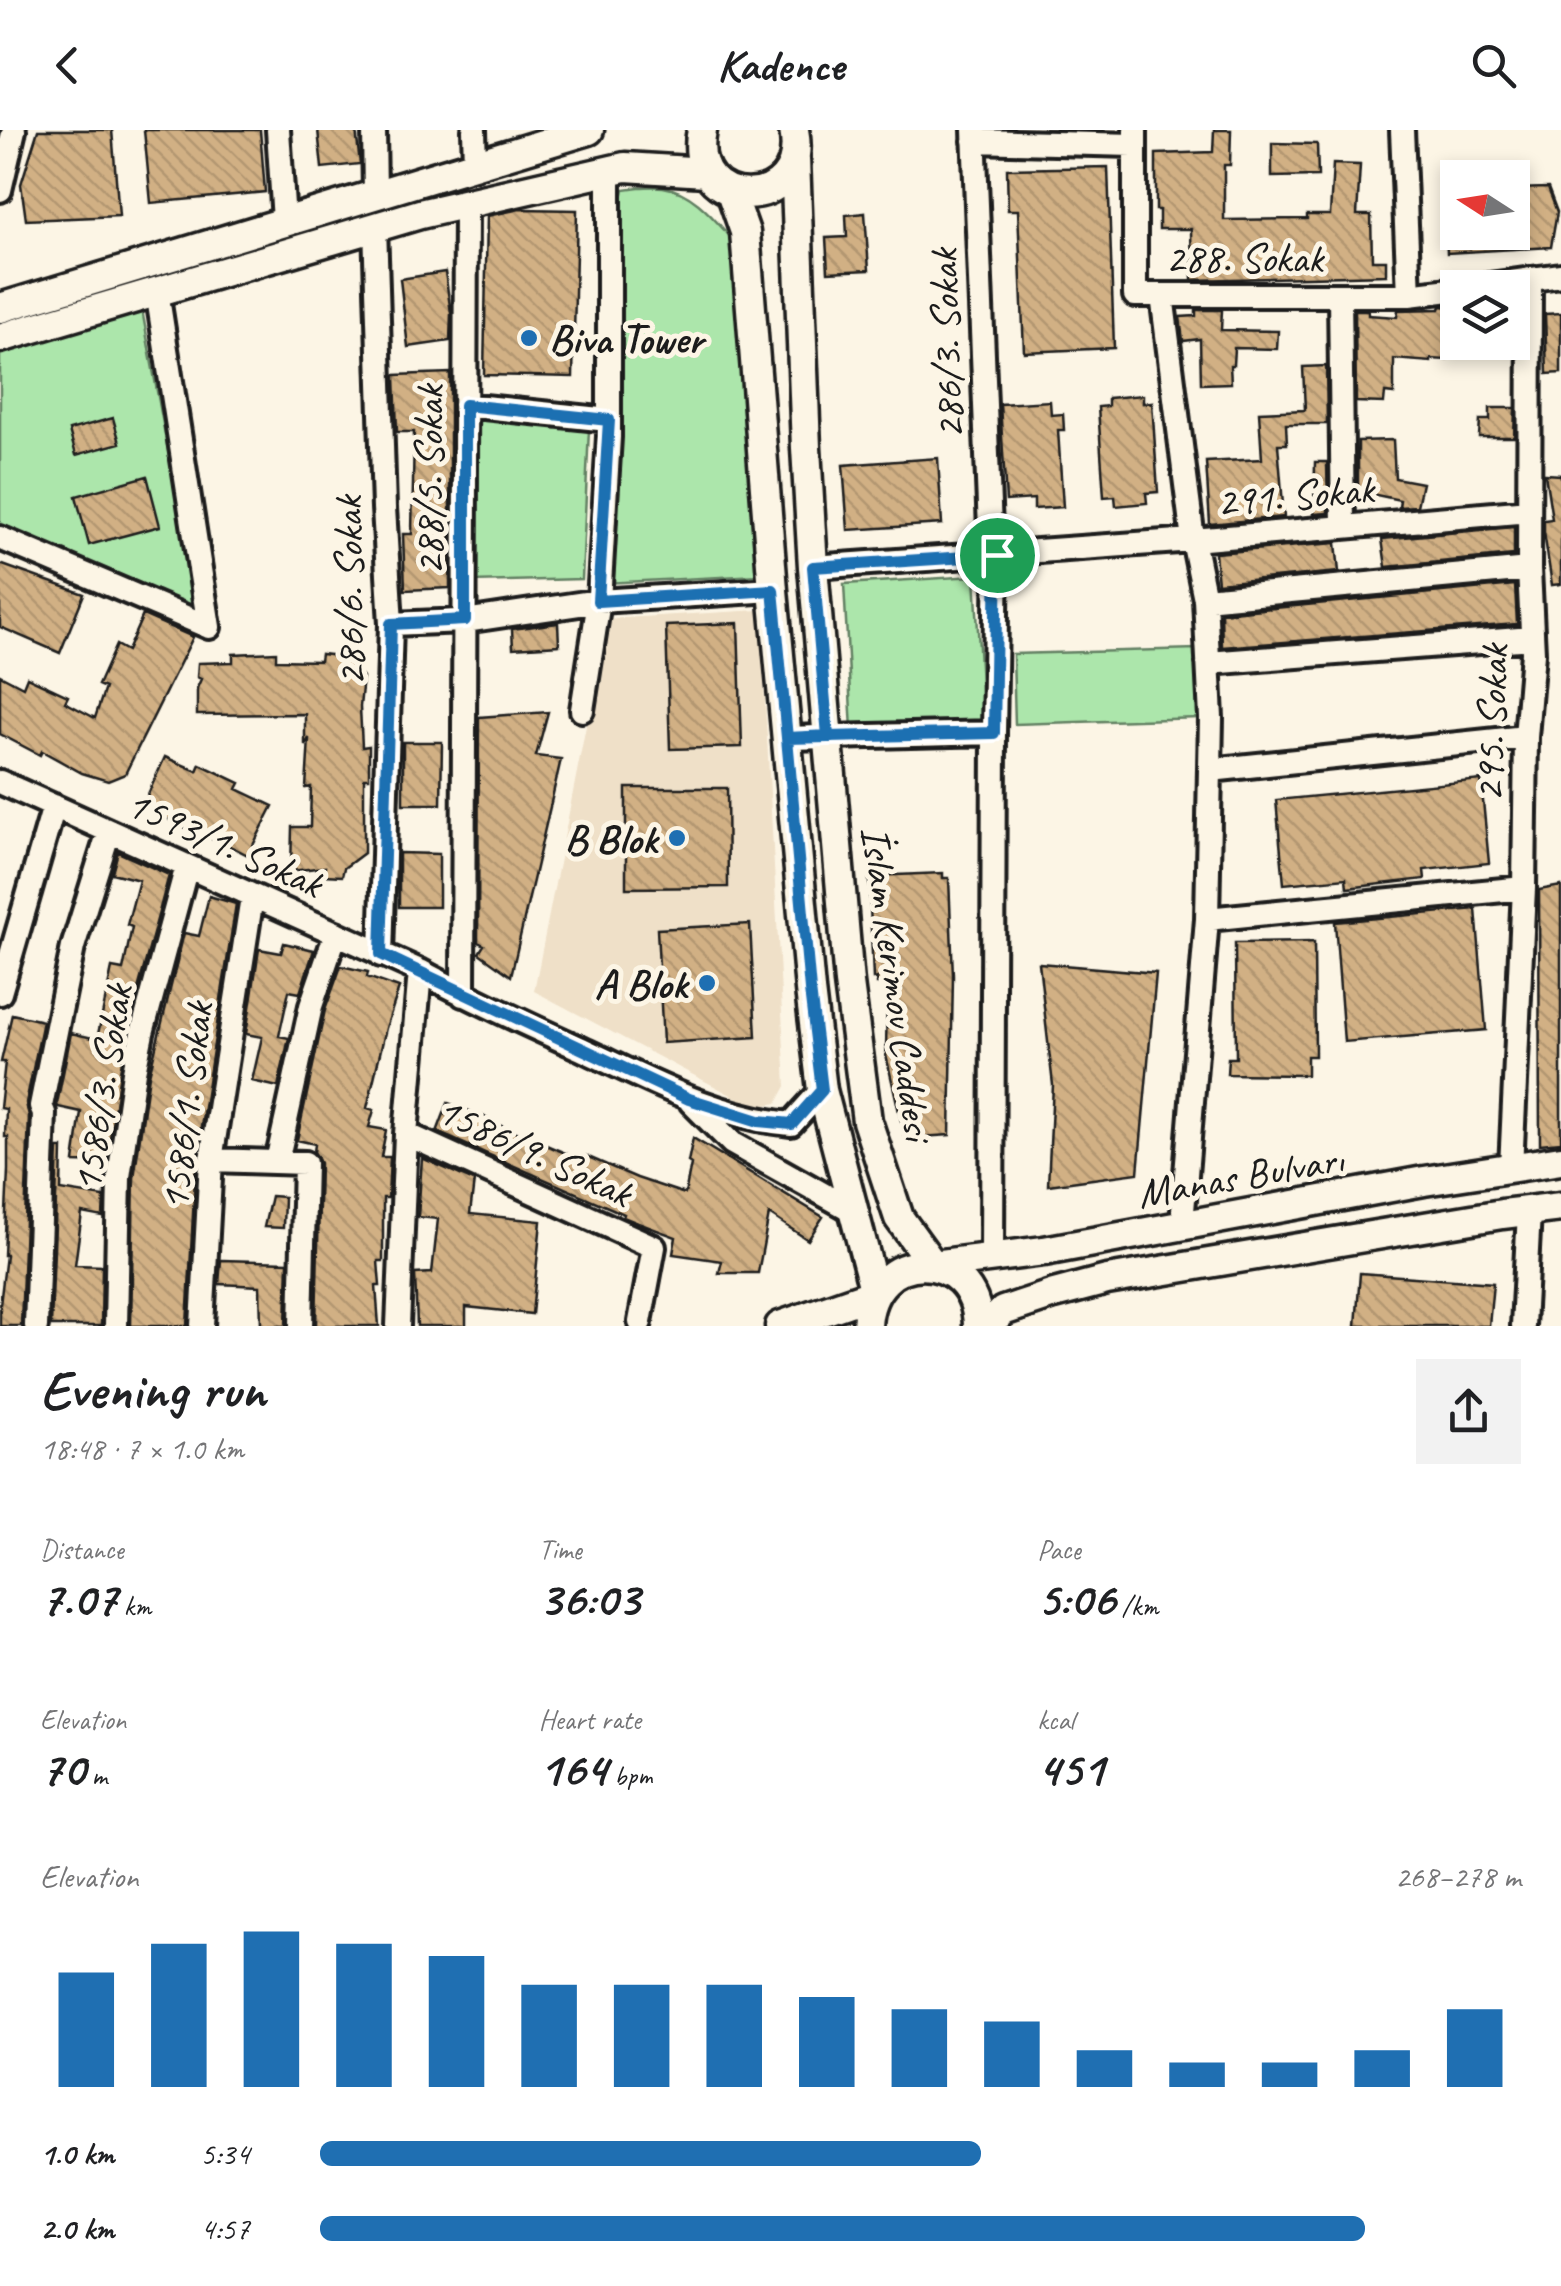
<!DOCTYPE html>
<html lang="en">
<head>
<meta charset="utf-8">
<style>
	:root { --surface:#fff; --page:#f2f2f2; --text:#202124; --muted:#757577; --accent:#1f6fb2 }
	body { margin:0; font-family:Caveat,sans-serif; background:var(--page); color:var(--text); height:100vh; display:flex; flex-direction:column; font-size:38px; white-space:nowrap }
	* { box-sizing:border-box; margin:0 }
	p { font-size:32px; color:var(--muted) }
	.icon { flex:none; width:55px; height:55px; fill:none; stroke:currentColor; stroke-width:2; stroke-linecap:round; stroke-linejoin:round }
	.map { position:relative; height:1196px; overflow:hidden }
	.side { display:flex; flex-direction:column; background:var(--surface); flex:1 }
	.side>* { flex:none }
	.needle { width:65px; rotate:282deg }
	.tools { position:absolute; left:1440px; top:30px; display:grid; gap:20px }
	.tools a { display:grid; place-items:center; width:90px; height:90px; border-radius:0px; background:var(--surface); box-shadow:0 5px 15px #0003; font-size:50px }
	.pin { position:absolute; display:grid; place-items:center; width:85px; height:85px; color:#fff; margin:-42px; border:5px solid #fff; border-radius:50%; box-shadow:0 2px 10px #0007 }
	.round { display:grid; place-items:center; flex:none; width:105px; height:105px; border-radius:0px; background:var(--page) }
	.overview { display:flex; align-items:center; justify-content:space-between; height:170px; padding:0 40px }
	h1 { font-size:55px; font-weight:700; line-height:75px }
	.stats { display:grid; grid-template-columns:repeat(3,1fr); gap:15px; height:170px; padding:10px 40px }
	.stats div { display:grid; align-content:center }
	.stats b { font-size:50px; font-weight:700 }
	.stats small { font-size:28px; font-weight:400 }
	.stats p { font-size:28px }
	.chart { height:280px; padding:20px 40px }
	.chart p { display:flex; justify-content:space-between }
	.chart svg { width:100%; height:180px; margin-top:10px; stroke:var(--accent); stroke-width:6 }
	ul { padding:0 40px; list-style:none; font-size:32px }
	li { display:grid; grid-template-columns:160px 120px 1fr; align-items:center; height:75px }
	li i { height:25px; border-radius:12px; background:var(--accent) }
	header { display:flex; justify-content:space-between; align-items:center; height:130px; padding:0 40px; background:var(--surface); font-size:45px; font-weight:700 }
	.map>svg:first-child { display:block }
</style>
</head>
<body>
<header><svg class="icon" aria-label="back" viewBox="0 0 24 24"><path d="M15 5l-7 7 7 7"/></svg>Kadence<svg class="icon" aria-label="search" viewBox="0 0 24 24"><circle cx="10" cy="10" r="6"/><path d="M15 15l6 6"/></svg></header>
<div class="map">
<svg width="1561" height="1196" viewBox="0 0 1561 1196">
	<defs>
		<pattern id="building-back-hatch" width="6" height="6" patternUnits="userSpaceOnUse" patternTransform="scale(2.5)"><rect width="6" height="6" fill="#d1b084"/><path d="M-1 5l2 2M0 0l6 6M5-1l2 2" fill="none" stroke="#b39771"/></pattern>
	</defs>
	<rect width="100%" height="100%" fill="#fcf5e5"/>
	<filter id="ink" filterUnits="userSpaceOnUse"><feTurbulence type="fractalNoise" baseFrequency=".01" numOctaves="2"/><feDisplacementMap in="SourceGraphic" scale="20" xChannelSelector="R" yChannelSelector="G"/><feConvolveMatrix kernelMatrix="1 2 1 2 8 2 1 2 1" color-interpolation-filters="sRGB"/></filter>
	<g filter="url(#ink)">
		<path fill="#efe0c8" d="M 760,480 L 786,956 L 777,973 L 754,977 L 534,861 L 607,489 Z"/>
		<path fill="#ace6ab" stroke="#648164" stroke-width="2.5" d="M 639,57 C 646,57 655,56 663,57 C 693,61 715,90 733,110 L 760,445 L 604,453 L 616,324 L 621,73 L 624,59 Z
			M 142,180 L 198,483 L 0,398 L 0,222 Z
			M 471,289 L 589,299 L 582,449 L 470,452 Z
			M 975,446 L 983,592 L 852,600 L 844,454 Z
			M 1197,519 L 1199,588 L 1015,594 L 1013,524 Z"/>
		<path fill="url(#building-back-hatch)" stroke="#1c1c1c" stroke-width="2.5" d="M 38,0 L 112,0 L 119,86 L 26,90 L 21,54 Z
			M 144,0 L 260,0 L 265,62 L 151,73 Z
			M 318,0 L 356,0 L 360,34 L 322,38 Z
			M 1214,0 L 1231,0 L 1230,35 L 1224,35 L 1224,90 L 1307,89 L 1307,85 L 1330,85 L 1333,34 L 1360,35 L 1357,85 L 1371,85 L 1372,130 L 1386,130 L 1386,145 L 1192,150 L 1191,99 L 1159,99 L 1159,80 L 1156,80 L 1156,24 L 1213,22 Z
			M 1272,13 L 1317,14 L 1318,46 L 1272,47 Z
			M 1108,37 L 1114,218 L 1024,222 L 1018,80 L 1008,80 L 1007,39 Z
			M 1548,58 L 1557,82 L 1551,117 L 1447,123 L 1446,102 L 1512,102 L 1512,59 Z
			M 520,79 L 577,80 L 573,247 L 484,245 L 487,86 Z
			M 865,83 L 869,140 L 828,142 L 826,108 L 847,107 L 846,85 Z
			M 445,142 L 451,183 L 450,211 L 408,217 L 400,149 Z
			M 1441,176 L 1458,178 L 1458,193 L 1449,192 L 1447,230 L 1431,229 L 1431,232 L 1394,229 L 1394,264 L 1385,263 L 1384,273 L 1356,272 L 1355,180 L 1368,180 L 1368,185 L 1397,187 L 1398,180 L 1440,179 Z
			M 1196,180 L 1222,180 L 1221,200 L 1278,201 L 1277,219 L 1234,218 L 1233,235 L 1230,235 L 1231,253 L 1201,254 L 1200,209 L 1183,211 L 1180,187 L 1196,186 Z
			M 1561,183 L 1561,243 L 1547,244 L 1545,184 Z
			M 1326,236 L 1327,294 L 1286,294 L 1287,314 L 1278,314 L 1284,387 L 1210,394 L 1206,332 L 1262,329 L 1259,282 L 1305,280 L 1303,237 Z
			M 450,243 L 450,458 L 405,460 L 403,404 L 412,404 L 414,302 L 397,302 L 395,245 Z
			M 1143,265 L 1143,273 L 1152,272 L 1158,362 L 1146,363 L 1147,373 L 1116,376 L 1115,366 L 1104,367 L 1098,277 L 1108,276 L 1108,268 Z
			M 1050,271 L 1051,285 L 1063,284 L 1064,300 L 1058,300 L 1063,377 L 1034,379 L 1034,369 L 1006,371 L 1000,274 Z
			M 1490,278 L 1515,278 L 1514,307 L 1479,307 L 1480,290 L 1490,290 Z
			M 113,288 L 120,313 L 76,325 L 69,300 Z
			M 1393,310 L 1395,348 L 1422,353 L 1417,376 L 1399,377 L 1400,370 L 1367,363 L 1368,374 L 1358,374 L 1358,311 Z
			M 938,328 L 942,394 L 848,400 L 843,335 Z
			M 1315,332 L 1327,332 L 1328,383 L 1314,384 Z
			M 1545,344 L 1561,345 L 1561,454 L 1552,455 L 1544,402 L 1544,390 L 1552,389 Z
			M 147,346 L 160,396 L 89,415 L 76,366 Z
			M 1514,397 L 1514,425 L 1386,437 L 1382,409 Z
			M 1336,413 L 1339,442 L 1218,453 L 1215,423 Z
			M 0,434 L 84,464 L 60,523 L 0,497 Z
			M 1515,455 L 1517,494 L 1222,517 L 1221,483 Z
			M 143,485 L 193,507 L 125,644 L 108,651 L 82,643 L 42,621 L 40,625 L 0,604 L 0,545 L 23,557 L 27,547 L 68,566 L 65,572 L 95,588 L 105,558 L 98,555 L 116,515 L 127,521 Z
			M 558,493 L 559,515 L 513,518 L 512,499 Z
			M 738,493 L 742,617 L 670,619 L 666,496 Z
			M 276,522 L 276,530 L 320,531 L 321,524 L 346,527 L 363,547 L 360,577 L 362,617 L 369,616 L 369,648 L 364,648 L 364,723 L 344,738 L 342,746 L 324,745 L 325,737 L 291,741 L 292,697 L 310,697 L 311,657 L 306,658 L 309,608 L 305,616 L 305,584 L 197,585 L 197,558 L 201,549 L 197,547 L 198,533 L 233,532 L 233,524 Z
			M 548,582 L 536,626 L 561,629 L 511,846 L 479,823 L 484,815 L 478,812 L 479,587 Z
			M 403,612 L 442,612 L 441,674 L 403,674 Z
			M 165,627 L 197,641 L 200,634 L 240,653 L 237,659 L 273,676 L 248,725 L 214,708 L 214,710 L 173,692 L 143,675 Z
			M 1481,650 L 1489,733 L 1424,740 L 1425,749 L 1347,758 L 1346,748 L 1284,754 L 1276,670 Z
			M 626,658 L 727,658 L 728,757 L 626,758 Z
			M 118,722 L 169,745 L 127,900 L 106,1033 L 74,1032 L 81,982 L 58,977 L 57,974 L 71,903 L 97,909 L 112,838 L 123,840 L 132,797 L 127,795 L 139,750 L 112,743 Z
			M 399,723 L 439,724 L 439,777 L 399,777 Z
			M 943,743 L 943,748 L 949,748 L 953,846 L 950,1005 L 905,1008 L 886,925 L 887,854 L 877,854 L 877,848 L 873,849 L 869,749 L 873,749 L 873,746 Z
			M 1561,756 L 1561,1012 L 1540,1014 L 1539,760 Z
			M 209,766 L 236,774 L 196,1028 L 187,1196 L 131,1196 L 134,1048 L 149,945 L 184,803 L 199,806 Z
			M 1476,779 L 1486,900 L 1344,912 L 1335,792 Z
			M 750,794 L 756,907 L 663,913 L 657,799 Z
			M 1314,812 L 1315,926 L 1307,926 L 1307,945 L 1227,944 L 1228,928 L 1236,928 L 1235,813 Z
			M 284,813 L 314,820 L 300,863 L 289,861 L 279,906 L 289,908 L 278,957 L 252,951 L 262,907 L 246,904 L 259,819 L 281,823 Z
			M 1039,833 L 1156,843 L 1138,1043 L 1048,1055 L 1053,955 Z
			M 341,836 L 368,842 L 367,847 L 399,858 L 386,898 L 367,978 L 374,980 L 369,997 L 386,1000 L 381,1027 L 390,1027 L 388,1068 L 383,1068 L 383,1131 L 378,1131 L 380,1156 L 376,1156 L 379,1196 L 316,1196 L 320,1033 L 314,1022 L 315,1014 L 297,1010 L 325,880 Z
			M 12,884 L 43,891 L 26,973 L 29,986 L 21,1196 L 0,1196 L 0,1175 L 6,1125 L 4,1125 L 8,1040 L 8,1007 L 5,1007 L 6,979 L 0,978 L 5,932 L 1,932 Z
			M 448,973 L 493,990 L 492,992 L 584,1031 L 586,1026 L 637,1048 L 685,1064 L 691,1034 L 688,1032 L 693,1008 L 823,1087 L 808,1110 L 769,1084 L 758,1143 L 719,1143 L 722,1131 L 673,1124 L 676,1107 L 638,1093 L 623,1087 L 624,1084 L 437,1002 Z
			M 58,1018 L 62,1018 L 61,1060 L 104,1067 L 103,1087 L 82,1083 L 75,1135 L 102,1136 L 101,1196 L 51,1196 Z
			M 422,1028 L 474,1051 L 470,1084 L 541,1091 L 532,1184 L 466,1177 L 466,1196 L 417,1196 L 415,1144 L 432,1143 L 438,1089 L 418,1087 Z
			M 271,1066 L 284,1067 L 283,1098 L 264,1097 Z
			M 221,1130 L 288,1132 L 286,1196 L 261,1196 L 260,1156 L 219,1154 Z
			M 1360,1143 L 1493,1153 L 1489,1196 L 1356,1196 Z"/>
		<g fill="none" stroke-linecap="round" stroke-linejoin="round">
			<defs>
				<path id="minor" d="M 278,0 L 284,91
					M 374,0 L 375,64
					M 474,0 L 475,34
					M 974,0 L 991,425
					M 1135,0 L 1135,165 L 1409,165 L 1458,159
					M 1402,0 L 1409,165
					M 974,11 L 1134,15
					M 0,60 L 14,0
					M 375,96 L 384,378 L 391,494 L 381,825
					M 1468,158 L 1561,145
					M 157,161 L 209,497
					M 1162,165 L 1193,410 L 1529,381
					M 1340,165 L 1343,397
					M 465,275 L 609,290
					M 0,408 L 209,497
					M 813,437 L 1193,410 L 1205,469 L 1529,439
					M 391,494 L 465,491 L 599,471 L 773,460
					M 1208,533 L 1532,508
					M 582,580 L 599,471 L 609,307 L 609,41
					M 787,608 L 994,603
					M 1210,640 L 1526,607
					M 0,652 L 420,841 C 475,871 531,896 588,922 C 654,953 718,987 791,994 L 822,960
					M 1207,789 L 1524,758
					M 420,841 L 406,1004 L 654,1117 L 640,1192
					M 0,863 L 54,676
					M 463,865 L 466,74
					M 691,972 L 732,1013 L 855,1082
					M 211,1030 L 305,1033 L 301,1196
					M 277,1032 L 311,876 L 336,803
					M 1511,1038 L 1524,758 L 1526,607 L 1533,523 L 1529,439 L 1530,149
					M 1183,1081 L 1207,789 L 1211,588 L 1205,469
					M 992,1128 L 994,603 L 997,425
					M 36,1196 L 44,983 L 41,976 L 73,817 L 109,701
					M 116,1196 L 119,1047 L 134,942 L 142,903 L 187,736
					M 202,1196 L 211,1030 L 252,767
					M 398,1196 L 406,1004
					M 1523,1196 L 1529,1082"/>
				<path id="major" d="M 702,0 C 684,84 811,86 794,0
					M 795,29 L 806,318 L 813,437 L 849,853 L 867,991 L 899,1088 L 933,1135
					M 731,62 L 745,102 L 773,460 L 810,860 L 822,960 L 875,1163
					M 0,178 L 589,0
					M 0,208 L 420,84 L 625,37 L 706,42
					M 933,1135 L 1044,1121 L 1424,1051 L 1561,1030
					M 780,1196 L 875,1163
					M 867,1196 C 871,1115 976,1115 978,1196
					M 989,1196 L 1003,1181 L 1054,1164 L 1107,1150 L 1502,1084 L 1561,1077"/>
			</defs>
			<use href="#minor" stroke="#1c1c1c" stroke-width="30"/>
			<use href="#major" stroke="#1c1c1c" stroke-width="35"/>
			<use href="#minor" stroke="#fcf5e5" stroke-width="22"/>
			<use href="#major" stroke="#fcf5e5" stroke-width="28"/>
		</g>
	</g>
	<g fill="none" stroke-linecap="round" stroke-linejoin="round" filter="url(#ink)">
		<defs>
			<path id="route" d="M 997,425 L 994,603 L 787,608 L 773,460 L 598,471 L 609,290 L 465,275 L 465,490 L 391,494 L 381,824 L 689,969 L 759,991 L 792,994 L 822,960 L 810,860 L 787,608 L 828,606 L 813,437 L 997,425"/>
		</defs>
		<use href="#route" stroke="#fff" stroke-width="20"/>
		<use href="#route" stroke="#1f6fb2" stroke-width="12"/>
	</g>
	<g fill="#1f6fb2" stroke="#fcf5e5" stroke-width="4">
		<circle cx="529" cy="208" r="10"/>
		<circle cx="677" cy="708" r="10"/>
		<circle cx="707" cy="853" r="10"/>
	</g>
	<g text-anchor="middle" stroke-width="10" stroke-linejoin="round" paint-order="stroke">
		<g font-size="42" fill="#1c1c1c" stroke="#fcf5e5">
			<text x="1244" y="142">288. Sokak</text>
			<text transform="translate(945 214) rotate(-92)" y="15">286/3. Sokak</text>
			<text transform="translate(428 350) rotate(-90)" y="15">288/5. Sokak</text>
			<text transform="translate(1295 364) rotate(-5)" y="15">291. Sokak</text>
			<text transform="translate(348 461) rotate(-91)" y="15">286/6. Sokak</text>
			<text transform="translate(1490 593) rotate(-88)" y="15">295. Sokak</text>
			<text transform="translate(225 712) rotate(24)" y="15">1593/1. Sokak</text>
			<text transform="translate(898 853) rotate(82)" y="15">İslam Kerimov Caddesi</text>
			<text transform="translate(101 958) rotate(-81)" y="15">1586/3. Sokak</text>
			<text transform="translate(185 976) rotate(-83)" y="15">1586/1. Sokak</text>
			<text transform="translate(535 1020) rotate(25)" y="15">1586/9. Sokak</text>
			<text transform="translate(1240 1045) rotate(-10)" y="15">Manas Bulvarı</text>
		</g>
		<g font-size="42" font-weight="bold" fill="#1c1c1c" stroke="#fcf5e5" text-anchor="end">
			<text x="549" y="223" text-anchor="start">Biva Tower</text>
			<text x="657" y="723">B Blok</text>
			<text x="687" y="868">A Blok</text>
		</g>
	</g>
</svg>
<div class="tools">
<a><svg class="needle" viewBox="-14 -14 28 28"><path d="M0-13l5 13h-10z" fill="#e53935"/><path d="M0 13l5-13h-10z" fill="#757577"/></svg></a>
<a><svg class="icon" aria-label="layers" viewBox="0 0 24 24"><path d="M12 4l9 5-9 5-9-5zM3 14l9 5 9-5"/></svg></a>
</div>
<div class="pin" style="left:997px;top:425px;background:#1e9e55"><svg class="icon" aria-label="arrive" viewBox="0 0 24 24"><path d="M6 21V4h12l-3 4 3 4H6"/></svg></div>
</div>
<section class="side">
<div class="overview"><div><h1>Evening run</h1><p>18:48 · 7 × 1.0 km</p></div><a class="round"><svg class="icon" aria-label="share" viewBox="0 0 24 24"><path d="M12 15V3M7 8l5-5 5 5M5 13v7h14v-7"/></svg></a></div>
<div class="stats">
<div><p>Distance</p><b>7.07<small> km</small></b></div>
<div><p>Time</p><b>36:03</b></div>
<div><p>Pace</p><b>5:06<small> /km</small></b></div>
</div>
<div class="stats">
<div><p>Elevation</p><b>70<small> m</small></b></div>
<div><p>Heart rate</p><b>164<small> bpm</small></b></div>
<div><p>kcal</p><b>451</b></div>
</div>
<div class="chart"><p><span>Elevation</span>268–278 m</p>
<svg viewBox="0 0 160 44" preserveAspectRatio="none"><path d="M5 44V16M15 44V9M25 44V6M35 44V9M45 44V12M55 44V19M65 44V19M75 44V19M85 44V22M95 44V25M105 44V28M115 44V35M125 44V38M135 44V38M145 44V35M155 44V25"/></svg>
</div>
<ul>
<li><b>1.0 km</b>5:34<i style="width:55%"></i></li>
<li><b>2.0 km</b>4:57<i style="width:87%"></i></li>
</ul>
</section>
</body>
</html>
